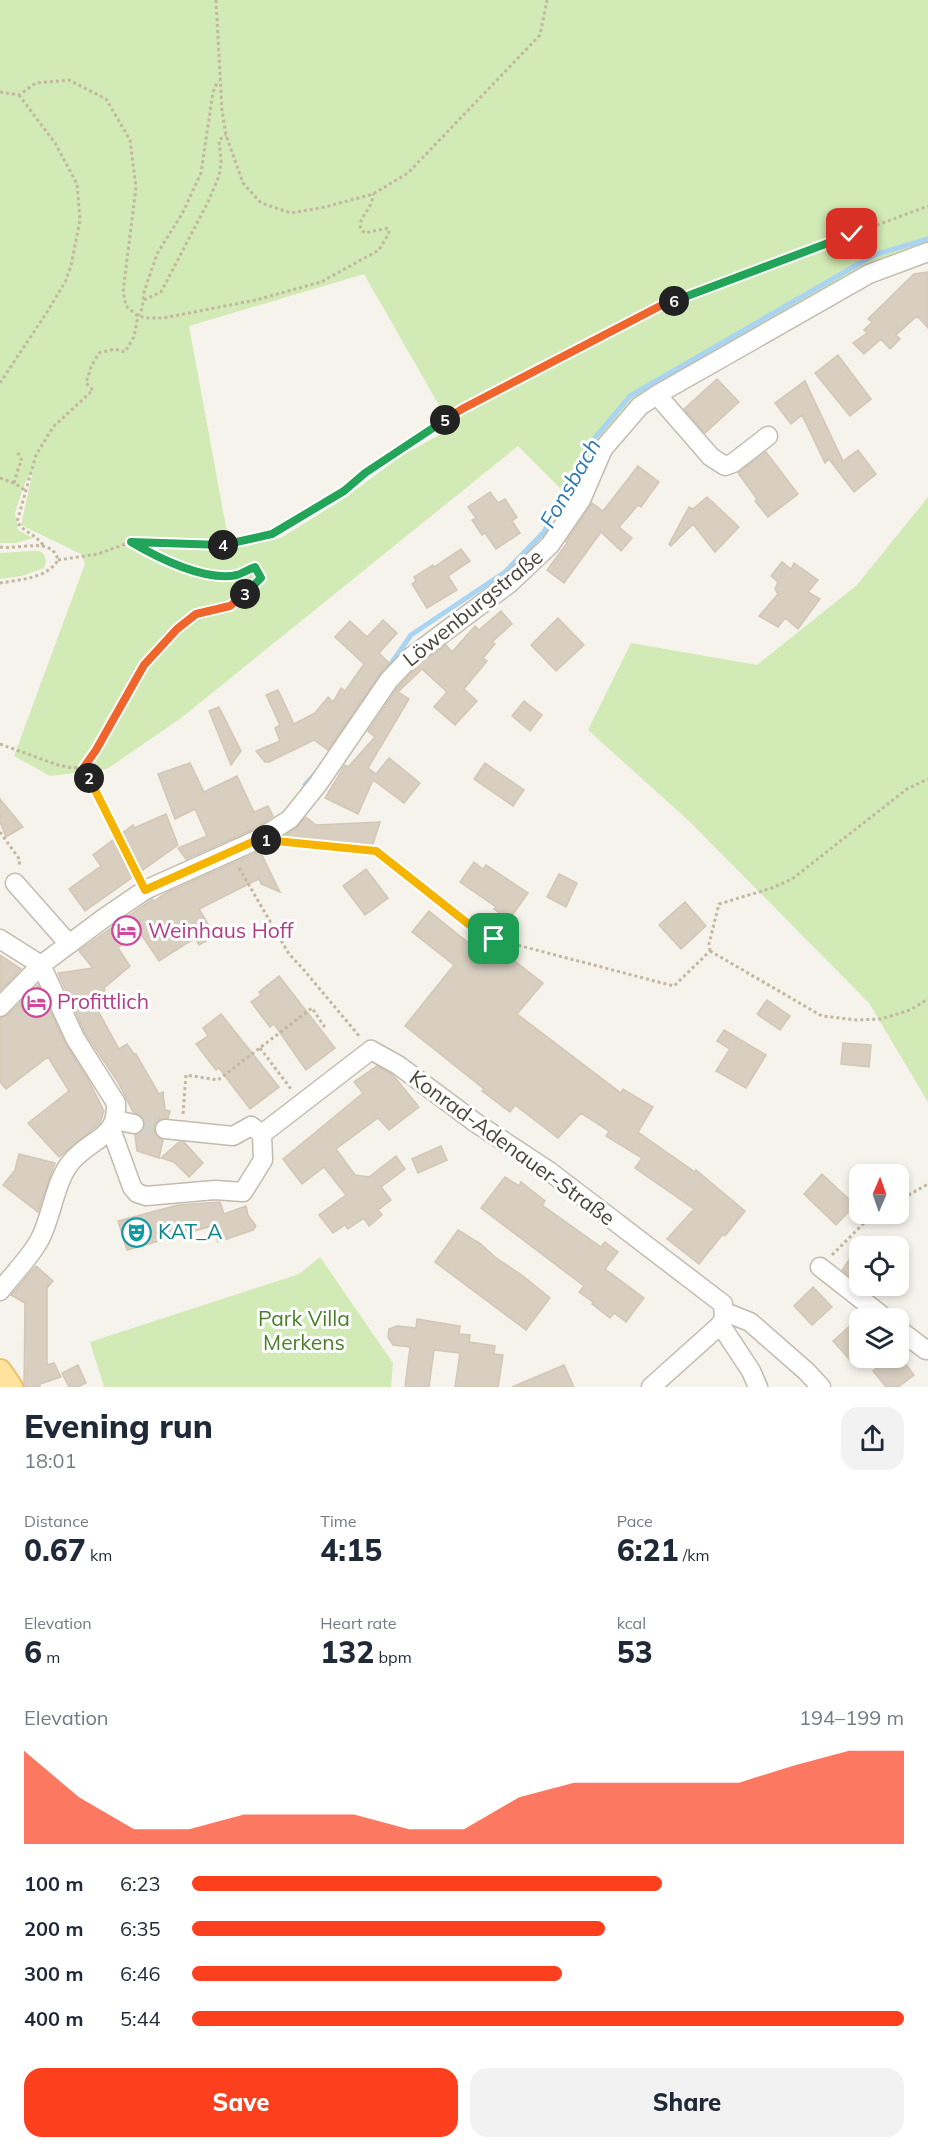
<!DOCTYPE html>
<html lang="en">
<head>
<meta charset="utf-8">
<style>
	:root { --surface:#fff; --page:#f2f2f3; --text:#1f2937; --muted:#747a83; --accent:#fc3f1d }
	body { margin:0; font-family:Mulish,sans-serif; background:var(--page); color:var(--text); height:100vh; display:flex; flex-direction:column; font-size:22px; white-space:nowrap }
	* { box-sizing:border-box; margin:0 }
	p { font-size:20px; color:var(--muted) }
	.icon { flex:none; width:33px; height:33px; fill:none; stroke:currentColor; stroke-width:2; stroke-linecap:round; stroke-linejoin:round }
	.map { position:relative; height:1387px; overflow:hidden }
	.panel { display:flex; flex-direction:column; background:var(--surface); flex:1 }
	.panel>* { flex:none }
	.needle { width:39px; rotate:2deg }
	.controls { position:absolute; left:849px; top:1164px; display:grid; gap:12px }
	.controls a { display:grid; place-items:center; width:60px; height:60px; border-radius:12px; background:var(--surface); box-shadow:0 3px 9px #0003; font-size:30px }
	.pin { position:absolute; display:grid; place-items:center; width:51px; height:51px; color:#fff; margin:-26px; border-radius:12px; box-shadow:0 3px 9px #0006 }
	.km { position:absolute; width:30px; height:30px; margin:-15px; border-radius:50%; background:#222; color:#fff; font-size:16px; line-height:30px; text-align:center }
	.round { display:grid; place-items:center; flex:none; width:63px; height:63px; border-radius:18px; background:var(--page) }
	.head { display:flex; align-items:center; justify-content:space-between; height:102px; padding:0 24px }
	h1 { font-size:33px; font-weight:800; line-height:45px }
	.metrics { display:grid; grid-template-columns:repeat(3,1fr); gap:9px; height:102px; padding:6px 24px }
	.metrics div { display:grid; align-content:center }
	.metrics b { font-size:30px; font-weight:800 }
	.metrics small { font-size:16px; font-weight:400 }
	.metrics p { font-size:16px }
	.chart { height:168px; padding:12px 24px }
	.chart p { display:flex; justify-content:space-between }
	.chart svg { width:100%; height:108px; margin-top:6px; fill:var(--accent); opacity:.7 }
	.cta { display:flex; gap:12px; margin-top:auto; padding:12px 24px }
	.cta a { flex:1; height:69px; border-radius:18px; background:var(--accent); color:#fff; font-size:24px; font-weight:800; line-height:69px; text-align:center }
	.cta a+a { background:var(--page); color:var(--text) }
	ul { padding:0 24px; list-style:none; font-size:20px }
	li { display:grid; grid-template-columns:96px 72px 1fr; align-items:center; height:45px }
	li i { height:15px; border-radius:8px; background:var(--accent) }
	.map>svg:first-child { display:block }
</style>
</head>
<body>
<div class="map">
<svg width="928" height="1387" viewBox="0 0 928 1387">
	<rect width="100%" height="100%" fill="#f6f3ec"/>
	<path fill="#d2eab5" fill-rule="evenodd" d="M 0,0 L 928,0 L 928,241 L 844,276 L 784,315 L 706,356 L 636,401 L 593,450 L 571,499 L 518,446 L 181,718 L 107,769 L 50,776 L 14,756 L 85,564 L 81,554 L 21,525 L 33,471 L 25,483 L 15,513 L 18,530 L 33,538 L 16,543 L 0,543 ZM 364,274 L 452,428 L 401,456 L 345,498 L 281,538 L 230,549 L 189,326 Z
		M 928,497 L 928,1102 L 869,1003 L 689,821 L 588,730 L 631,643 L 757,665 L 857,585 Z
		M 32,551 L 40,551 L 45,556 L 46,562 L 44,568 L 22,576 L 0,579 L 0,553 Z
		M 320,1257 L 393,1363 L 391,1387 L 104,1387 L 90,1342 L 299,1274 Z"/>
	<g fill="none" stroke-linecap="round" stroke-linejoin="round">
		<path stroke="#a9d4f2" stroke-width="5" d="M 388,668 L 411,635 L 505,572 L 544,532 L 588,446 L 630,396 L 874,255 L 928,239
			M 305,785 L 315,774"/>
	</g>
	<path fill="#d8cfc1" stroke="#d3c7b4" stroke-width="1.5" d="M 928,272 L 928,328 L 917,316 L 896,335 L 900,339 L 890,349 L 881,339 L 864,354 L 853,343 L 867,333 L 864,330 L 872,322 L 868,319 L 914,274 Z
		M 838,355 L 871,399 L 850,416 L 815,373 Z
		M 717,379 L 739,402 L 705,433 L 684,409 Z
		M 805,381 L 843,461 L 858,450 L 876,474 L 854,492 L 829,459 L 825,463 L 802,415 L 791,424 L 775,403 Z
		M 766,452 L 798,494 L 768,517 L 755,501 L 757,499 L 738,473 Z
		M 638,466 L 659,482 L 641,507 L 638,505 L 619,527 L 632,538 L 621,551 L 601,532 L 564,583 L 547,570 L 567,543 L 566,542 L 592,503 L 603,511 Z
		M 490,492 L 498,503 L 505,499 L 517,517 L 512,521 L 520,533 L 496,549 L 485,533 L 482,535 L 472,520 L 476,518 L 468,507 Z
		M 707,497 L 739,527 L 715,552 L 693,524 L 671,546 L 669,544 L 689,507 L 693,509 Z
		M 461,549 L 470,561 L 448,576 L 457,590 L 427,608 L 412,584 L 416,581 L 414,577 L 433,565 L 434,567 Z
		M 782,562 L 791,569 L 794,563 L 818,580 L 808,592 L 820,599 L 798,629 L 785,618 L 778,627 L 759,616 L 778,594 L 775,589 L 778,582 L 771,576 Z
		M 501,611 L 512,624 L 492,642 L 495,644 L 483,658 L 487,661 L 464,689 L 477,701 L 455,725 L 434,707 L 447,692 L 422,669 L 398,692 L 409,699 L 368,768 L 376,774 L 389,758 L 420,783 L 404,803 L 373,780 L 358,814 L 325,798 L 345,765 L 348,767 L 375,737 L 368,731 L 398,687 L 418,665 L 446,645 L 452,652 L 475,626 L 479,630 Z
		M 558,618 L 584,645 L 556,671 L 531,645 Z
		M 383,620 L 397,633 L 379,653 L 389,663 L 380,674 L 328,750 L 314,740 L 269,762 L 265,762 L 256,751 L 280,741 L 275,728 L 280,725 L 266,695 L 278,690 L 294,724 L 315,713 L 328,697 L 333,702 L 341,688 L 345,691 L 364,664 L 335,637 L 350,621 L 367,637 Z
		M 524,701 L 542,715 L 530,731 L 512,716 Z
		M 219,707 L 241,751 L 231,765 L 209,711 Z
		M 190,763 L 204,792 L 237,776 L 254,812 L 268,806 L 273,816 L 254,829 L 186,859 L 178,848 L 207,836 L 195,809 L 175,819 L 158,774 Z
		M 485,763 L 524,790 L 513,806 L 474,779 Z
		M 0,799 L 23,827 L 6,837 L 0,822 Z
		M 166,814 L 178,845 L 85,911 L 69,889 L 101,866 L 93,855 L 133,825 L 134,828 Z
		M 306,817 L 316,825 L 380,822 L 372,847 L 281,838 L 296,828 Z
		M 260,851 L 280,892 L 261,884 L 259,879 L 199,909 L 215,936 L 199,945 L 195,938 L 159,961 L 139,931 L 118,948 L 130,966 L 104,988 L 109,1002 L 96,1007 L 119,1049 L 127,1044 L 134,1054 L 136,1054 L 159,1094 L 163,1092 L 165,1110 L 170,1111 L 168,1118 L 160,1119 L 154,1127 L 155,1134 L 163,1140 L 159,1158 L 137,1151 L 135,1135 L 143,1131 L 144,1120 L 141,1115 L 133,1112 L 118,1082 L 85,1033 L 58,973 L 93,968 L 79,951 L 151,900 L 152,899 L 154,901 L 166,893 Z
		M 474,862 L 483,869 L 486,865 L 528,893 L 509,920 L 494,909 L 496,907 L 460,882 Z
		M 366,869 L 388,898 L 365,915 L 343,886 Z
		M 559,874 L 577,883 L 566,907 L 547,897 Z
		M 685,902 L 706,926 L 681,949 L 659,925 Z
		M 429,911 L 470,944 L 479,933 L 543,983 L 517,1014 L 621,1093 L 623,1089 L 653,1107 L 638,1132 L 695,1172 L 696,1170 L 745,1211 L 725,1236 L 723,1234 L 699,1264 L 667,1239 L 694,1209 L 635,1168 L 642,1158 L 606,1136 L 609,1131 L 581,1113 L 558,1138 L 515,1105 L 510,1112 L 482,1091 L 484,1089 L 405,1026 L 454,965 L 412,932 Z
		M 0,955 L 21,969 L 0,991 Z
		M 279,976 L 335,1048 L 306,1070 L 274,1024 L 270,1027 L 251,1002 L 261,995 L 259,992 Z
		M 38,985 L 65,1043 L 89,1081 L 104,1111 L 100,1123 L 59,1157 L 28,1123 L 69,1091 L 48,1057 L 6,1089 L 0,1082 L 0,1018 L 8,1015 Z
		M 767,1000 L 790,1016 L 780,1030 L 757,1014 Z
		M 221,1014 L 279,1087 L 250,1109 L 219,1068 L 216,1070 L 196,1044 L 208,1036 L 203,1028 Z
		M 724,1030 L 766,1055 L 746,1088 L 716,1071 L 730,1049 L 717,1041 Z
		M 843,1043 L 871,1045 L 869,1067 L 841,1064 Z
		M 377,1066 L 393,1075 L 419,1107 L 389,1130 L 378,1118 L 336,1149 L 355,1175 L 369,1177 L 396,1156 L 405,1169 L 381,1187 L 391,1200 L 378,1210 L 382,1215 L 369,1226 L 364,1218 L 348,1229 L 345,1225 L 333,1233 L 319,1215 L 346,1195 L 324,1167 L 302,1184 L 283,1159 L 363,1093 L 354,1082 Z
		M 179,1142 L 184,1142 L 203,1163 L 189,1177 L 174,1162 L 161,1158 Z
		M 441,1146 L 447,1160 L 418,1173 L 412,1159 Z
		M 19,1154 L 55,1163 L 38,1212 L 3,1185 L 15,1170 Z
		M 822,1174 L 855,1205 L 836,1225 L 804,1194 Z
		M 505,1177 L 519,1186 L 521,1182 L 545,1201 L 542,1205 L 601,1247 L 605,1242 L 618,1252 L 605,1269 L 644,1298 L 626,1322 L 614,1313 L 610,1318 L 592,1304 L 593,1302 L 579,1292 L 584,1286 L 481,1208 Z
		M 220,1202 L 224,1214 L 246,1206 L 248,1215 L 256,1226 L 253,1230 L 218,1242 L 212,1226 L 127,1250 L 118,1221 L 178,1205 Z
		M 458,1230 L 481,1244 L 495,1257 L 523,1276 L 550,1298 L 526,1330 L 435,1262 Z
		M 851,1257 L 860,1264 L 860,1284 L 842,1270 Z
		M 36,1266 L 53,1281 L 47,1288 L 47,1365 L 54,1363 L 61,1377 L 40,1384 L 40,1387 L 24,1387 L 25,1303 L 11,1295 Z
		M 813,1287 L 832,1307 L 812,1325 L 794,1306 Z
		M 860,1317 L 860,1352 L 850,1360 L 833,1341 Z
		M 417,1319 L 460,1326 L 459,1334 L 470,1335 L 469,1342 L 495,1346 L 494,1354 L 503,1355 L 498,1387 L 455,1387 L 460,1353 L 434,1350 L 429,1387 L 405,1387 L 410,1347 L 393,1345 L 388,1337 L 389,1329 L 397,1326 L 416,1328 Z
		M 898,1354 L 914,1375 L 898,1387 L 886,1387 L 873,1371 L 891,1358 L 898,1358 Z
		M 78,1365 L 86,1383 L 78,1387 L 69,1387 L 62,1373 Z
		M 564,1365 L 574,1387 L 512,1387 Z"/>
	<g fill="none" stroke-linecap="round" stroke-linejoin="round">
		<path stroke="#d4d0c8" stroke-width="18" stroke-dasharray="18 9" stroke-linecap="butt" d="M 134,1124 L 165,1129"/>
		<defs>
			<path id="minor" d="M 657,395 L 711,457 L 725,466 L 733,463 L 768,436
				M 15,883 L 69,944
				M 0,939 L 41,965 L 75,1038 L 116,1103 C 118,1139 92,1137 71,1162 C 55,1181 52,1216 40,1239 C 30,1258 13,1274 0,1291
				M 0,1007 L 41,965 L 104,918 L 145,890 L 259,839 L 290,819 L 318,784 L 389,680 L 411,657 L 510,583 L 550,545 L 581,500 L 603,449 L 640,406 L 660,393 L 869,274 L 928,252
				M 116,1120 L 134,1124
				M 111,1129 L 132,1187 L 137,1193 L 146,1196 L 215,1190 L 243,1192 L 263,1160 L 262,1134
				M 165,1129 L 233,1136 L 251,1126 L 262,1134
				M 262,1134 L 371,1050 L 398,1065 L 476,1123 L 549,1171 L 723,1304 L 724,1319 L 719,1326 L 651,1387
				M 820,1267 L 885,1318
				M 725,1312 L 750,1322 L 806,1371 L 821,1387
				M 719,1326 L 724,1330 L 751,1371 L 758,1387
				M 898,1329 L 926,1350"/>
			<path id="major" d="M 0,1371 L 11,1387"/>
		</defs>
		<use href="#minor" stroke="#c2bbae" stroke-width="21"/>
		<use href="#major" stroke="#e6c16a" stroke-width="26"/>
		<path stroke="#c4b79f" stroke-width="3" stroke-dasharray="3 3" stroke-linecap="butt" d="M 216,0 L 222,111 L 226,135 L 243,183 L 261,203 L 291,213 L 325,207 L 373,194 L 408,173 L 540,35 L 547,0
			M 0,92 L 19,95 L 36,83 L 69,80 L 106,99 L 130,140 L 136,187 L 123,292 L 126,306 L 138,316 L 149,318 L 163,318 L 256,300 L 321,282 L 379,250 L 389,233 L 388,228 L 365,233 L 361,230 C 357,216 372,212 373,194
			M 144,300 L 161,292 L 208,202 L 219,176 L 221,162 L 219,140 L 226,135
			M 0,383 L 49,309 L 65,282 L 71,266 L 80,220 L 77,184 L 55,143 L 19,95
			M 0,478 L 14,483 L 25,490
			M 14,483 L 19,466 L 22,461 L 17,451
			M 43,545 C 35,534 24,532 17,522 L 36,455 L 53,427 L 93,390 L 86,383 L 91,367 L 99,353 L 115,349 L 125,352 L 134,337 L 138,316 L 142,309 L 144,292 L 157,254 L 182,214 L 201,173 L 213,92 L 218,81
			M 0,547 C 21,550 52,536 58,560
			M 58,560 L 98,554 L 131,542 L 224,545 L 272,534 L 344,491 L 365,473 L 462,409 L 660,306 L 928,206
			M 0,583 C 19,580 48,578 58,560
			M 0,744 L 58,765 L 72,768 L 84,767 L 96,750 L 144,665 L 177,629 L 196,614 L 230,606 L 261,578 L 255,567 C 249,569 243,573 237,575 C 206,581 160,558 133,543
			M 84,767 L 137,876
			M 0,832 L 20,860 L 19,866
			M 291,840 L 311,843
			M 285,843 L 376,851 L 476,930 L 494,939 L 674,986 L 710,951
			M 239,868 L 289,954 L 303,969 L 360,1037
			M 710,951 L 709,944 L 719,904 L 772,888 L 792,879 L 907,789 L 928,779
			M 710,951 L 822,1016 L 856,1020 L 881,1019 L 910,1010 L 928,999
			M 260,1048 L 291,1089
			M 183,1114 L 186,1075 L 218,1080 L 312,1008 L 324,1026 L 321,1029
			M 898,1201 L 928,1184
			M 832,1255 L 873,1214"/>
		<use href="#minor" stroke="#fff" stroke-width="18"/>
		<use href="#major" stroke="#ffe39c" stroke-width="22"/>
	</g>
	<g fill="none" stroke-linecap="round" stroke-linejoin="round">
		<defs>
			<path id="split-1" d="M 266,840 L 376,851 L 476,930 L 494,939"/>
			<path id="split-2" d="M 89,778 L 145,890 L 259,839 L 266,840"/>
			<path id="split-3" d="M 89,778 L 84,767 L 96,750 L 144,665 L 177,629 L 196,614 L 230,606 L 245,594"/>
			<path id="split-4" d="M 223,545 L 131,542 C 158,558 206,582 237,575 C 243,573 249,569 255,567 L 261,578 L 245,594"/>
			<path id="split-5" d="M 223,545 L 272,534 L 344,491 L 365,473 L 445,420"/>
			<path id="split-6" d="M 445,420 L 462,409 L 660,306 L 674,301"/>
			<path id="split-7" d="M 674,301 L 852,234"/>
		</defs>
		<use href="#split-1" stroke="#fff" stroke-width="12"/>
		<use href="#split-2" stroke="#fff" stroke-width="12"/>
		<use href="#split-3" stroke="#fff" stroke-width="12"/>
		<use href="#split-4" stroke="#fff" stroke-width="12"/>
		<use href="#split-5" stroke="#fff" stroke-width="12"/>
		<use href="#split-6" stroke="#fff" stroke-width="12"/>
		<use href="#split-7" stroke="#fff" stroke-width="12"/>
		<use href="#split-1" stroke="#f5b400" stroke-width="8"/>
		<use href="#split-2" stroke="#f5b400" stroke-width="8"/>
		<use href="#split-3" stroke="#f0652b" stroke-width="8"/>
		<use href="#split-4" stroke="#22a559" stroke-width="8"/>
		<use href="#split-5" stroke="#22a559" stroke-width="8"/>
		<use href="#split-6" stroke="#f0652b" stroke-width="8"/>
		<use href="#split-7" stroke="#22a559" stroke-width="8"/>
	</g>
	<defs>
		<symbol id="hotel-ring" viewBox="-11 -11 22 22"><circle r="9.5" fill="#fff" stroke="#d1479c" stroke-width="1.5"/><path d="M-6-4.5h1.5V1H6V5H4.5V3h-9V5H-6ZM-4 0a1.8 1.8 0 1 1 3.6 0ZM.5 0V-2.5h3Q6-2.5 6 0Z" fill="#d1479c"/></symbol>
		<symbol id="theatre-ring" viewBox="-11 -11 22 22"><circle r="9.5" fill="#fff" stroke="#0f9aa8" stroke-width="1.5"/><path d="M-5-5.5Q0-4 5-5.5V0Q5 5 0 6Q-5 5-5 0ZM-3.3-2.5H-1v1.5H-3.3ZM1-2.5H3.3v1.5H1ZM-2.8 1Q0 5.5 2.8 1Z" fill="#0f9aa8"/></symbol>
	</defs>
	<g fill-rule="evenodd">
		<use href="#hotel-ring" x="110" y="914" width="33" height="33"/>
		<use href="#hotel-ring" x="20" y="986" width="33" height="33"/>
		<use href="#theatre-ring" x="120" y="1216" width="33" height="33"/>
	</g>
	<g text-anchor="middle" stroke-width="6" stroke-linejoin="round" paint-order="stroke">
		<g font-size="21" fill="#4b4439" stroke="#fff">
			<text transform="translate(473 608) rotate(-39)" y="7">Löwenburgstraße</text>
			<text transform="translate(512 1148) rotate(36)" y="7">Konrad-Adenauer-Straße</text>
		</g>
		<g font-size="21" fill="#b23c85" stroke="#fff" text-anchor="start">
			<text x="148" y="938">Weinhaus Hoff</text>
			<text x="57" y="1009">Profittlich</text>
		</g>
		<g font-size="21" fill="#0d838f" stroke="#fff" text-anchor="start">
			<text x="158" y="1239">KAT_A</text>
		</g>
		<g font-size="21" fill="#4a7f2a" stroke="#fff">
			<text x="304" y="1326">Park Villa<tspan x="304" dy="24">Merkens</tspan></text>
		</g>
		<g font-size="22" font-style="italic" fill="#2e7ab2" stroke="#fff">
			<text transform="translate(570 483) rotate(-60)" y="8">Fonsbach</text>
		</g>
	</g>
</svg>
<div class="controls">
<a><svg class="needle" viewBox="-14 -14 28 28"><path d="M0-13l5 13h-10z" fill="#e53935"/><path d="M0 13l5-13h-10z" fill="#747a83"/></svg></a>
<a><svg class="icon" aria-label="locate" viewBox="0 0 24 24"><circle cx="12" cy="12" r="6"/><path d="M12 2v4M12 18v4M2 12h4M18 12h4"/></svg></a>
<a><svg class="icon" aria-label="layers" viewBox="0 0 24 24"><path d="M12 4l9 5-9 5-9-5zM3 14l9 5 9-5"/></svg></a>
</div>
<div class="pin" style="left:494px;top:939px;background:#1e9e55"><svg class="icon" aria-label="arrive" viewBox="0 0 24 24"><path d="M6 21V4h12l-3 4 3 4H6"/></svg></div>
<div class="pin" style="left:852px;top:234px;background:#d93025"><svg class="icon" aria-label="check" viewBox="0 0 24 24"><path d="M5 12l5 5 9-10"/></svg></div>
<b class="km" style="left:266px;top:840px">1</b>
<b class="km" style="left:89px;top:778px">2</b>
<b class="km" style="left:245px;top:594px">3</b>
<b class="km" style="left:223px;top:545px">4</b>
<b class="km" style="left:445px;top:420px">5</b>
<b class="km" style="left:674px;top:301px">6</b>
</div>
<section class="panel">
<div class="head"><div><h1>Evening run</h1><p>18:01</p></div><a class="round"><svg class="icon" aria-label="share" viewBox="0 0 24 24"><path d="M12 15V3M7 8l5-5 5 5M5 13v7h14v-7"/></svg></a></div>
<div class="metrics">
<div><p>Distance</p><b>0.67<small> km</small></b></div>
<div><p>Time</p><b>4:15</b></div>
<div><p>Pace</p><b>6:21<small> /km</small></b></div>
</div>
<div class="metrics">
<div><p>Elevation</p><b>6<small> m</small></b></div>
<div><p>Heart rate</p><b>132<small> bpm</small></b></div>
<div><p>kcal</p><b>53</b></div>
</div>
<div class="chart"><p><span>Elevation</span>194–199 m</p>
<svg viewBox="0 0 160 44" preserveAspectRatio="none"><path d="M0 44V6L10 25L20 38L30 38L40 32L50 32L60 32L70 38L80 38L90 25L100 19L110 19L120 19L130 19L140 12L150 6L160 6V44z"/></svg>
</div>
<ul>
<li><b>100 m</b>6:23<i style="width:66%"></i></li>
<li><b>200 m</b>6:35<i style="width:58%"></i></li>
<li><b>300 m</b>6:46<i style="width:52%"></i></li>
<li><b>400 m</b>5:44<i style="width:100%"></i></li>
</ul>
<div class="cta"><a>Save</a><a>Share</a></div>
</section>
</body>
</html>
